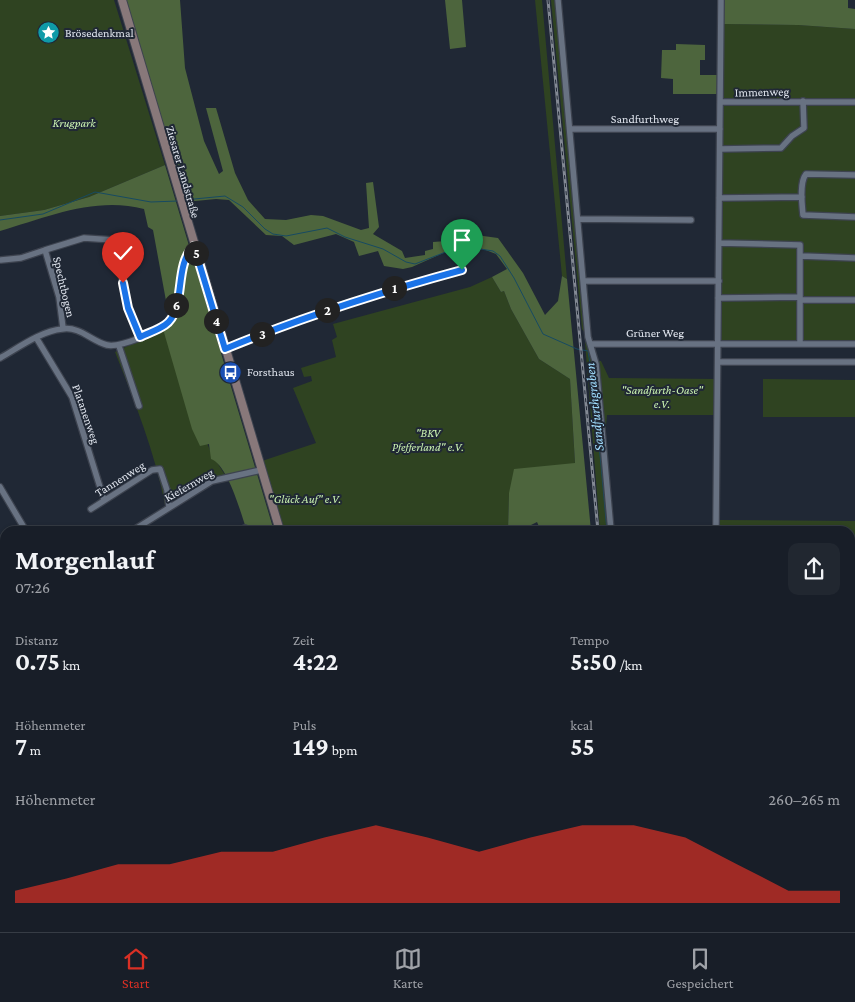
<!DOCTYPE html>
<html lang="de">
<head>
<meta charset="utf-8">
<style>
	:root { --surface:#181e28; --page:#212730; --text:#f1f3f6; --muted:#9fa2a8; --line:#363c45; --accent:#d93025 }
	body { margin:0; font-family:"Crimson Pro",serif; background:var(--page); color:var(--text); height:100vh; display:flex; flex-direction:column; font-size:19px; white-space:nowrap }
	* { box-sizing:border-box; margin:0 }
	p { font-size:16px; color:var(--muted) }
	.icon { flex:none; width:28px; height:28px; fill:none; stroke:currentColor; stroke-width:2; stroke-linecap:round; stroke-linejoin:round }
	.map { position:relative; flex:1; overflow:hidden }
	.side { position:absolute; left:0px; top:526px; width:855px; height:406px; display:flex; flex-direction:column; background:var(--surface); border-radius:15px 15px 0 0; box-shadow:0 1px 4px #0004,0 0 0 1px var(--line) }
	.side>* { flex:none }
	.pin { position:absolute; display:grid; place-items:center; width:42px; height:42px; color:#fff; margin:-51px -21px; border-radius:50% 50% 50% 0; rotate:-45deg; box-shadow:0 0 5px #0007 }
	.pin .icon { rotate:45deg }
	.km { position:absolute; width:25px; height:25px; margin:-12px; border-radius:50%; background:#222; color:#fff; font-size:14px; line-height:25px; text-align:center }
	.round { display:grid; place-items:center; flex:none; width:52px; height:52px; border-radius:10px; background:var(--page) }
	.head { display:flex; align-items:center; justify-content:space-between; height:85px; padding:0 15px }
	h1 { font-size:28px; font-weight:700; line-height:38px }
	.figures { display:grid; grid-template-columns:repeat(3,1fr); gap:8px; height:85px; padding:5px 15px }
	.figures div { display:grid; align-content:center }
	.figures b { font-size:25px; font-weight:700 }
	.figures small { font-size:14px; font-weight:400 }
	.figures p { font-size:14px }
	.chart { height:140px; padding:10px 15px }
	.chart p { display:flex; justify-content:space-between }
	.chart svg { width:100%; height:90px; margin-top:5px; fill:var(--accent); opacity:.7 }
	.tab-bar { display:flex; justify-content:space-around; align-items:center; height:70px; border-top:1px solid var(--line); background:var(--surface); font-size:14px; color:var(--muted) }
	.tab-bar a { display:grid; justify-items:center; gap:2px }
	.tab-bar .on { color:var(--accent) }
	.map>svg:first-child { display:block }
</style>
</head>
<body>
<div class="map">
<svg width="855" height="932" viewBox="0 0 855 932">
	<rect width="100%" height="100%" fill="#202835"/>
	<path fill="#2f4321" d="M 0,0 L 114,0 L 165,165 L 89,197 L 44,210 L 0,216 Z
		M 535,0 L 542,0 L 567,279 L 562,276 Z
		M 551,0 L 556,0 L 585,333 L 582,329 Z
		M 723,24 L 798,25 L 855,29 L 855,342 L 720,341 Z
		M 492,277 L 501,292 L 504,291 L 511,309 L 539,359 L 570,379 L 575,464 L 509,493 L 508,531 L 283,531 L 262,461 L 316,443 L 293,388 L 312,381 L 311,376 L 304,377 L 301,368 L 336,357 L 332,340 L 337,337 L 333,324 L 470,287 Z
		M 163,329 L 211,453 L 225,475 L 214,478 L 165,505 C 155,452 135,403 115,352 Z
		M 585,342 L 590,346 L 595,362 L 610,531 L 600,531 Z
		M 597,361 L 601,361 L 609,378 L 716,379 L 716,415 L 607,415 L 605,438 Z
		M 763,379 L 855,380 L 855,417 L 763,417 Z
		M 718,520 L 855,521 L 855,932 L 635,932 L 635,928 L 850,928 L 850,531 L 715,531 Z
		M 5,659 L 5,753 L 0,757 L 0,662 Z
		M 435,928 L 579,928 L 580,932 L 430,932 Z"/>
	<path fill="#4d653d" d="M 125,0 L 180,0 L 185,68 L 204,141 L 219,174 L 223,171 L 206,108 L 216,108 L 235,173 L 248,200 L 265,219 L 286,220 L 311,215 L 323,216 L 361,230 L 369,228 L 366,183 L 373,182 L 379,227 L 373,234 L 402,251 L 405,258 L 425,255 L 425,251 L 433,249 L 433,242 L 459,240 L 476,235 L 498,238 L 523,273 L 545,315 L 558,301 L 562,276 L 567,279 L 591,531 L 541,531 L 537,522 L 519,531 L 508,531 L 509,493 L 514,469 L 575,463 L 570,379 L 539,359 L 511,309 L 504,291 L 501,292 L 492,277 L 507,269 L 496,254 L 483,249 L 459,246 L 412,267 L 403,269 L 384,266 L 378,251 L 359,256 L 354,242 L 336,234 L 294,245 L 282,236 L 266,235 L 229,200 L 216,199 L 185,202 Z
		M 445,0 L 462,0 L 466,47 L 450,49 Z
		M 723,0 L 848,0 L 848,8 L 855,9 L 855,29 L 798,25 L 723,24 Z
		M 676,44 L 705,45 L 705,60 L 700,60 L 700,75 L 719,75 L 719,94 L 673,94 L 673,79 L 661,78 L 662,50 L 676,50 Z
		M 165,165 L 274,531 L 247,531 C 241,514 228,465 211,459 L 209,444 L 200,446 L 192,429 L 163,329 L 169,317 L 153,230 L 148,227 L 144,209 C 96,196 47,217 0,231 L 0,216 L 44,210 L 89,197 Z
		M 87,928 L 183,928 L 186,932 L 80,932 Z"/>
	<g fill="none" stroke-linecap="round" stroke-linejoin="round">
		<path stroke="#174a62" stroke-width="1" d="M 184,200 L 225,196 L 243,207 L 265,229 L 273,234 L 286,236 L 327,228 L 345,237 L 383,249 L 406,262 L 415,264 L 461,246 L 493,251 L 500,256 L 514,278 L 543,334 L 577,349 L 588,351 L 594,389 L 607,531
			M 0,220 L 43,214 L 95,192 L 151,202 L 178,201
			M 850,540 L 855,538"/>
		<defs>
			<path id="minor" d="M 558,0 L 588,337 L 596,364 L 611,531
				M 721,102 L 855,102
				M 570,129 L 720,129
				M 720,149 L 781,148 L 792,136 L 804,128 L 803,101
				M 855,175 L 806,174 C 799,183 802,204 803,215 L 855,217
				M 719,198 L 802,197
				M 578,219 L 691,220
				M 719,243 L 800,245 L 800,343
				M 801,256 L 855,258
				M 1,260 L 21,258 L 45,250
				M 584,281 L 719,281
				M 718,298 L 800,297
				M 800,300 L 855,300
				M 63,328 L 59,297 L 45,250 L 84,238 L 114,240 L 128,308 L 140,337
				M 37,339 L 72,397 L 104,500
				M 591,344 L 855,344
				M 119,346 L 139,406
				M 225,349 C 302,317 381,292 462,270
				M 0,358 C 18,348 41,331 62,329 C 80,326 91,341 107,345 C 120,348 157,332 167,324 C 188,305 172,265 194,247
				M 718,362 L 855,362
				M 0,487 L 26,531
				M 91,509 L 152,470 L 160,469 L 167,490 L 169,507
				M 716,525 L 721,0
				M 132,531 L 212,481 L 261,470
				M 236,531 L 245,528 L 246,531
				M 0,619 L 5,616
				M 0,762 L 5,758
				M 0,923 L 5,919
				M 429,932 L 433,928"/>
			<path id="secondary" d="M 122,0 L 280,531
				M 399,928 L 400,932"/>
		</defs>
		<use href="#minor" stroke="#3d434f" stroke-width="8"/>
		<use href="#secondary" stroke="#3d434f" stroke-width="10"/>
		<use href="#minor" stroke="#687282" stroke-width="5.5"/>
		<use href="#secondary" stroke="#88787a" stroke-width="8"/>
		<defs>
			<path id="rail" d="M 548,0 L 598,531
				M 630,928 L 631,932"/>
		</defs>
		<use href="#rail" stroke="#838994" stroke-width="3"/>
		<use href="#rail" stroke="#202835" stroke-width="1" stroke-dasharray="4" stroke-linecap="butt"/>
	</g>
	<g fill="none" stroke-linecap="round" stroke-linejoin="round">
		<defs>
			<path id="route" d="M 123,283 L 128,308 L 140,337 C 148,333 158,330 165,325 C 187,310 173,265 194,246 L 225,349 C 302,317 381,292 462,270"/>
		</defs>
		<use href="#route" stroke="#fff" stroke-width="10"/>
		<use href="#route" stroke="#1a73e8" stroke-width="6"/>
	</g>
	<defs>
		<symbol id="sight-disc" viewBox="-11 -11 22 22"><circle r="9.5" fill="#0f9aa8" stroke="#202835"/><path d="M0-6L1.8-2.2L6-1.7L2.9 1.2L3.7 5.4L0 3.3L-3.7 5.4L-2.9 1.2L-6-1.7L-1.8-2.2Z" fill="#fff"/></symbol>
		<symbol id="bus-disc" viewBox="-11 -11 22 22"><circle r="9.5" fill="#1a4fb4" stroke="#202835"/><path d="M-5-6H5V4H4V6H2V4H-2V6H-4V4H-5ZM-3.5-4V0h7V-4ZM-3.5 1.2v1.5H-2V1.2ZM2 1.2v1.5H3.5V1.2Z" fill="#fff"/></symbol>
	</defs>
	<g fill-rule="evenodd">
		<use href="#sight-disc" x="36" y="20" width="25" height="25"/>
		<use href="#bus-disc" x="218" y="360" width="25" height="25"/>
	</g>
	<g text-anchor="middle" stroke-width="4" stroke-linejoin="round" paint-order="stroke">
		<g font-size="12" fill="#e0e5ee" stroke="#202835" text-anchor="start">
			<text x="65" y="37">Brösedenkmal</text>
			<text x="247" y="376">Forsthaus</text>
		</g>
		<g font-size="12" fill="#e0e5ee" stroke="#202835">
			<text transform="translate(762 92) rotate(-1)" y="4">Immenweg</text>
			<text x="645" y="123">Sandfurthweg</text>
			<text transform="translate(183 172) rotate(74)" y="4">Ziesarer Landstraße</text>
			<text transform="translate(64 287) rotate(77)" y="4">Spechtbogen</text>
			<text x="655" y="337">Grüner Weg</text>
			<text transform="translate(86 414) rotate(71)" y="4">Platanenweg</text>
			<text transform="translate(120 479) rotate(-32)" y="4">Tannenweg</text>
			<text transform="translate(189 485) rotate(-30)" y="4">Kiefernweg</text>
		</g>
		<g font-size="12" font-style="italic" fill="#caf2b0" stroke="#202835">
			<text x="74" y="127">Krugpark</text>
			<text x="662" y="394">"Sandfurth-Oase"<tspan x="662" dy="14">e.V.</tspan></text>
			<text x="428" y="437">"BKV<tspan x="428" dy="14">Pfefferland" e.V.</tspan></text>
			<text x="305" y="503">"Glück Auf" e.V.</text>
		</g>
		<g font-size="14" font-style="italic" fill="#a0ddfe" stroke="#202835">
			<text transform="translate(594 407) rotate(-96)" y="5">Sandfurthgraben</text>
		</g>
	</g>
</svg>
<div class="pin" style="left:462px;top:270px;background:#1e9e55"><svg class="icon" aria-label="arrive" viewBox="0 0 24 24"><path d="M6 21V4h12l-3 4 3 4H6"/></svg></div>
<div class="pin" style="left:123px;top:283px;background:#d93025"><svg class="icon" aria-label="check" viewBox="0 0 24 24"><path d="M5 12l5 5 9-10"/></svg></div>
<b class="km" style="left:394px;top:288px">1</b>
<b class="km" style="left:327px;top:310px">2</b>
<b class="km" style="left:262px;top:334px">3</b>
<b class="km" style="left:216px;top:321px">4</b>
<b class="km" style="left:196px;top:253px">5</b>
<b class="km" style="left:176px;top:305px">6</b>
<section class="side">
<div class="head"><div><h1>Morgenlauf</h1><p>07:26</p></div><a class="round"><svg class="icon" aria-label="share" viewBox="0 0 24 24"><path d="M12 15V3M7 8l5-5 5 5M5 13v7h14v-7"/></svg></a></div>
<div class="figures">
<div><p>Distanz</p><b>0.75<small> km</small></b></div>
<div><p>Zeit</p><b>4:22</b></div>
<div><p>Tempo</p><b>5:50<small> /km</small></b></div>
</div>
<div class="figures">
<div><p>Höhenmeter</p><b>7<small> m</small></b></div>
<div><p>Puls</p><b>149<small> bpm</small></b></div>
<div><p>kcal</p><b>55</b></div>
</div>
<div class="chart"><p><span>Höhenmeter</span>260–265 m</p>
<svg viewBox="0 0 160 44" preserveAspectRatio="none"><path d="M0 44V38L10 32L20 25L30 25L40 19L50 19L60 12L70 6L80 12L90 19L100 12L110 6L120 6L130 12L140 25L150 38L160 38V44z"/></svg>
</div>
</section>
</div>
<nav class="tab-bar">
<a class="on"><svg class="icon" aria-label="home" viewBox="0 0 24 24"><path d="M3 11l9-7 9 7M6 9v11h12V9"/></svg>Start</a>
<a><svg class="icon" aria-label="map" viewBox="0 0 24 24"><path d="M3 6l6-2 6 2 6-2v14l-6 2-6-2-6 2zM9 4v14M15 6v14"/></svg>Karte</a>
<a><svg class="icon" aria-label="saved" viewBox="0 0 24 24"><path d="M7 4h10v16l-5-4-5 4z"/></svg>Gespeichert</a>
</nav>
</body>
</html>
